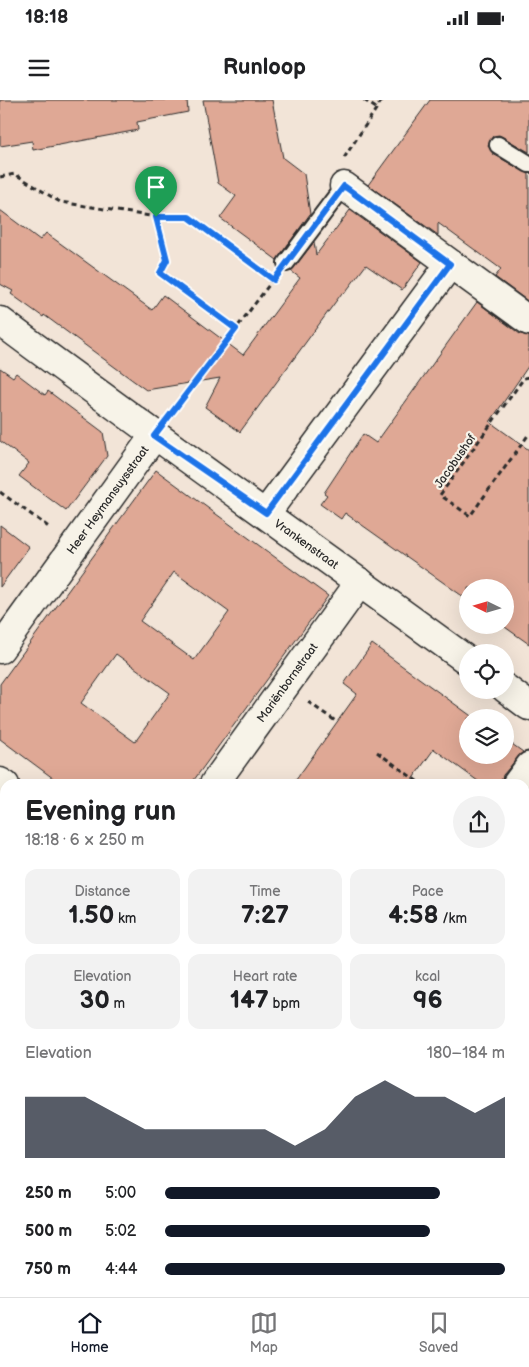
<!DOCTYPE html>
<html lang="en">
<head>
<meta charset="utf-8">
<style>
	:root { --surface:#fff; --page:#f2f2f2; --text:#202124; --muted:#757577; --line:#e0e0e0; --accent:#111827 }
	body { margin:0; font-family:"Balsamiq Sans",sans-serif; background:var(--page); color:var(--text); height:100vh; display:flex; flex-direction:column; font-size:19px; white-space:nowrap }
	* { box-sizing:border-box; margin:0 }
	p { font-size:16px; color:var(--muted) }
	.icon { flex:none; width:28px; height:28px; fill:none; stroke:currentColor; stroke-width:2; stroke-linecap:round; stroke-linejoin:round }
	.map { position:relative; flex:1; overflow:hidden }
	.side { position:absolute; left:0px; top:679px; width:530px; height:519px; display:flex; flex-direction:column; background:var(--surface); border-radius:15px 15px 0 0; box-shadow:0 5px 20px #0002 }
	.side>* { flex:none }
	.needle { width:32px; rotate:275deg }
	.tools { position:absolute; left:459px; top:479px; display:grid; gap:10px }
	.tools a { display:grid; place-items:center; width:55px; height:55px; border-radius:50%; background:var(--surface); box-shadow:0 5px 20px #0002; font-size:25px }
	.pin { position:absolute; display:grid; place-items:center; width:42px; height:42px; color:#fff; margin:-51px -21px; border-radius:50% 50% 50% 0; rotate:-45deg; box-shadow:0 0 5px #0007 }
	.pin .icon { rotate:45deg }
	.round { display:grid; place-items:center; flex:none; width:52px; height:52px; border-radius:26px; background:var(--page) }
	.headline { display:flex; align-items:center; justify-content:space-between; height:85px; padding:0 25px }
	h1 { font-size:28px; font-weight:600; line-height:38px }
	.stats { display:grid; grid-template-columns:repeat(3,1fr); gap:8px; height:85px; padding:5px 25px }
	.stats div { display:grid; align-content:center; border-radius:12px; background:var(--page); text-align:center }
	.stats b { font-size:25px; font-weight:600 }
	.stats small { font-size:14px; font-weight:400 }
	.stats p { font-size:14px }
	.chart { height:140px; padding:10px 25px }
	.chart p { display:flex; justify-content:space-between }
	.chart svg { width:100%; height:90px; margin-top:5px; fill:var(--accent); opacity:.7 }
	ul { padding:0 25px; list-style:none; font-size:16px }
	li { display:grid; grid-template-columns:80px 60px 1fr; align-items:center; height:38px }
	li i { height:12px; border-radius:6px; background:var(--accent) }
	.status { display:flex; justify-content:space-between; align-items:center; height:35px; padding:0 25px; background:var(--surface); direction:ltr }
	.status svg { height:14px; fill:currentColor }
	header { display:flex; justify-content:space-between; align-items:center; height:65px; padding:0 25px; background:var(--surface); font-size:22px; font-weight:600 }
	.tabs { display:flex; justify-content:space-around; align-items:center; height:70px; border-top:1px solid var(--line); background:var(--surface); font-size:14px; color:var(--muted) }
	.tabs a { display:grid; justify-items:center; gap:2px }
	.tabs .on { color:var(--accent) }
	.map>svg:first-child { display:block }
</style>
</head>
<body>
<div class="status"><b>18:18</b><svg viewBox="0 0 49 12"><path d="M0 12V9h3v3zM5 12V6h3v6zM10 12V3h3v9zM15 12V0h3v12zM26 1h20v11H26zM47 4h2v5h-2z"/></svg></div>
<header><svg class="icon" aria-label="menu" viewBox="0 0 24 24"><path d="M4 6h16M4 12h16M4 18h16"/></svg>Runloop<svg class="icon" aria-label="search" viewBox="0 0 24 24"><circle cx="10" cy="10" r="6"/><path d="M15 15l6 6"/></svg></header>
<div class="map">
<svg width="529" height="1197" viewBox="0 0 529 1197">
	<rect width="100%" height="100%" fill="#f2e4d7"/>
	<filter id="ink" filterUnits="userSpaceOnUse"><feTurbulence type="fractalNoise" baseFrequency=".02" numOctaves="2"/><feDisplacementMap in="SourceGraphic" scale="10" xChannelSelector="R" yChannelSelector="G"/><feConvolveMatrix kernelMatrix="1 2 1 2 8 2 1 2 1" color-interpolation-filters="sRGB"/></filter>
	<g filter="url(#ink)">
		<path fill="#dfa895" stroke="#2b2b2b" fill-rule="evenodd" d="M 0,0 L 187,0 L 188,12 L 137,22 L 138,30 L 33,50 L 32,41 L 0,46 Z
			M 203,0 L 272,0 L 283,58 L 304,74 L 310,114 L 277,160 L 220,118 L 236,96 L 218,83 Z
			M 430,0 L 529,0 L 529,52 L 499,35 L 493,36 L 488,45 L 493,54 L 529,74 L 529,202 L 495,177 L 501,169 L 475,150 L 438,123 L 438,135 L 368,85 Z
			M 0,110 L 40,140 L 46,133 L 152,210 L 163,195 L 243,255 L 300,178 L 291,171 L 314,142 L 316,155 L 350,110 L 422,162 L 402,190 L 366,165 L 344,194 L 342,193 L 240,332 L 205,307 L 220,278 L 146,290 L 44,215 L 43,217 L 11,194 L 13,191 L 0,184 Z
			M 477,202 L 520,234 L 529,236 L 529,265 L 490,322 L 529,350 L 529,544 L 502,525 L 505,525 L 505,488 L 468,488 L 468,500 L 345,413 L 341,419 L 320,404 L 327,395 L 324,393 L 363,334 L 376,343 Z
			M 0,268 L 13,277 L 16,273 L 45,295 L 48,291 L 103,332 L 107,356 L 66,411 L 19,376 L 29,363 L 0,341 Z
			M 156,370 L 328,496 L 191,684 L 61,684 L 0,639 L 0,584 ZM 174,472 L 229,512 L 194,560 L 140,521 ZM 116,554 L 170,593 L 135,642 L 81,603 Z
			M 0,425 L 29,447 L 0,487 Z
			M 372,544 L 474,618 L 468,618 L 468,655 L 505,655 L 505,639 L 523,652 L 503,675 L 501,684 L 482,684 L 434,649 L 409,684 L 293,684 L 357,594 L 344,584 Z"/>
		<g fill="none" stroke-linecap="round" stroke-linejoin="round">
			<defs>
				<path id="service" d="M 498,45 L 529,64
					M 286,163 L 344,86"/>
				<path id="pedestrian" d="M 515,684 L 529,665"/>
				<g id="minor">
					<path d="M 344,86 L 529,221"/>
					<path id="s1" d="M 0,221 C 154,336 312,447 468,561"/>
					<path d="M 266,413 L 450,164"/>
					<path id="s2" d="M 0,549 L 154,336"/>
					<path d="M 505,588 L 529,606"/>
					<path d="M 0,682 L 5,685"/>
					<path id="s3" d="M 214,684 L 360,482"/>
					<path d="M 0,944 L 5,938"/>
					<path d="M 525,962 L 529,964"/>
					<path d="M 93,1197 L 95,1192"/>
				</g>
			</defs>
			<use href="#service" stroke="#2b2b2b" stroke-width="20"/>
			<use href="#pedestrian" stroke="#2b2b2b" stroke-width="29"/>
			<use href="#minor" stroke="#2b2b2b" stroke-width="31"/>
			<path stroke="#2b2b2b" stroke-width="3" stroke-dasharray="5 4" stroke-linecap="butt" d="M 364,0 L 376,8
				M 344,58 L 382,0
				M 0,77 L 15,74 L 60,102 L 156,117 L 167,160 L 160,173 L 236,229
				M 156,117 L 189,117 L 263,171
				M 529,277 L 524,278 L 440,395 L 470,416 L 529,334
				M 173,312 L 272,181
				M 0,392 L 50,428
				M 308,602 L 337,622
				M 377,652 L 421,684
				M 230,1197 L 232,1192
				M 475,1197 L 475,1192"/>
			<use href="#service" stroke="#f7f3e8" stroke-width="16"/>
			<use href="#pedestrian" stroke="#f7f3e8" stroke-width="25"/>
			<use href="#minor" stroke="#f7f3e8" stroke-width="28"/>
		</g>
	</g>
	<g fill="none" stroke-linecap="round" stroke-linejoin="round" filter="url(#ink)">
		<defs>
			<path id="route" d="M 344,86 L 450,164 L 266,413 L 154,336 L 236,229 L 160,173 L 167,160 L 156,117 L 189,117 L 274,180 Z"/>
		</defs>
		<use href="#route" stroke="#fff" stroke-width="10"/>
		<use href="#route" stroke="#1a73e8" stroke-width="6"/>
	</g>
	<g text-anchor="middle" stroke-width="4.5" stroke-linejoin="round" paint-order="stroke">
		<g font-size="12" fill="#2b2b2b" stroke="#f7f3e8">
			<text transform="translate(455 361) rotate(-55)" y="4">Jacobushof</text>
			<text dy="4" stroke="none"><textPath href="#s2" startOffset="184">Heer Heymansuysstraat</textPath></text>
			<text dy="4" stroke="none"><textPath href="#s1" startOffset="379">Vrankenstraat</textPath></text>
			<text dy="4" stroke="none"><textPath href="#s3" startOffset="125">Mariënbornstraat</textPath></text>
		</g>
	</g>
</svg>
<div class="tools">
<a><svg class="needle" viewBox="-14 -14 28 28"><path d="M0-13l5 13h-10z" fill="#e53935"/><path d="M0 13l5-13h-10z" fill="#757577"/></svg></a>
<a><svg class="icon" aria-label="locate" viewBox="0 0 24 24"><circle cx="12" cy="12" r="6"/><path d="M12 2v4M12 18v4M2 12h4M18 12h4"/></svg></a>
<a><svg class="icon" aria-label="layers" viewBox="0 0 24 24"><path d="M12 4l9 5-9 5-9-5zM3 14l9 5 9-5"/></svg></a>
</div>
<div class="pin" style="left:156px;top:117px;background:#1e9e55"><svg class="icon" aria-label="arrive" viewBox="0 0 24 24"><path d="M6 21V4h12l-3 4 3 4H6"/></svg></div>
<section class="side">
<div class="headline"><div><h1>Evening run</h1><p>18:18 · 6 × 250 m</p></div><a class="round"><svg class="icon" aria-label="share" viewBox="0 0 24 24"><path d="M12 15V3M7 8l5-5 5 5M5 13v7h14v-7"/></svg></a></div>
<div class="stats">
<div><p>Distance</p><b>1.50<small> km</small></b></div>
<div><p>Time</p><b>7:27</b></div>
<div><p>Pace</p><b>4:58<small> /km</small></b></div>
</div>
<div class="stats">
<div><p>Elevation</p><b>30<small> m</small></b></div>
<div><p>Heart rate</p><b>147<small> bpm</small></b></div>
<div><p>kcal</p><b>96</b></div>
</div>
<div class="chart"><p><span>Elevation</span>180–184 m</p>
<svg viewBox="0 0 160 44" preserveAspectRatio="none"><path d="M0 44V14L10 14L20 14L30 22L40 30L50 30L60 30L70 30L80 30L90 38L100 30L110 14L120 6L130 14L140 14L150 22L160 14V44z"/></svg>
</div>
<ul>
<li><b>250 m</b>5:00<i style="width:81%"></i></li>
<li><b>500 m</b>5:02<i style="width:78%"></i></li>
<li><b>750 m</b>4:44<i style="width:100%"></i></li>
</ul>
</section>
</div>
<nav class="tabs">
<a class="on"><svg class="icon" aria-label="home" viewBox="0 0 24 24"><path d="M3 11l9-7 9 7M6 9v11h12V9"/></svg>Home</a>
<a><svg class="icon" aria-label="map" viewBox="0 0 24 24"><path d="M3 6l6-2 6 2 6-2v14l-6 2-6-2-6 2zM9 4v14M15 6v14"/></svg>Map</a>
<a><svg class="icon" aria-label="saved" viewBox="0 0 24 24"><path d="M7 4h10v16l-5-4-5 4z"/></svg>Saved</a>
</nav>
</body>
</html>
